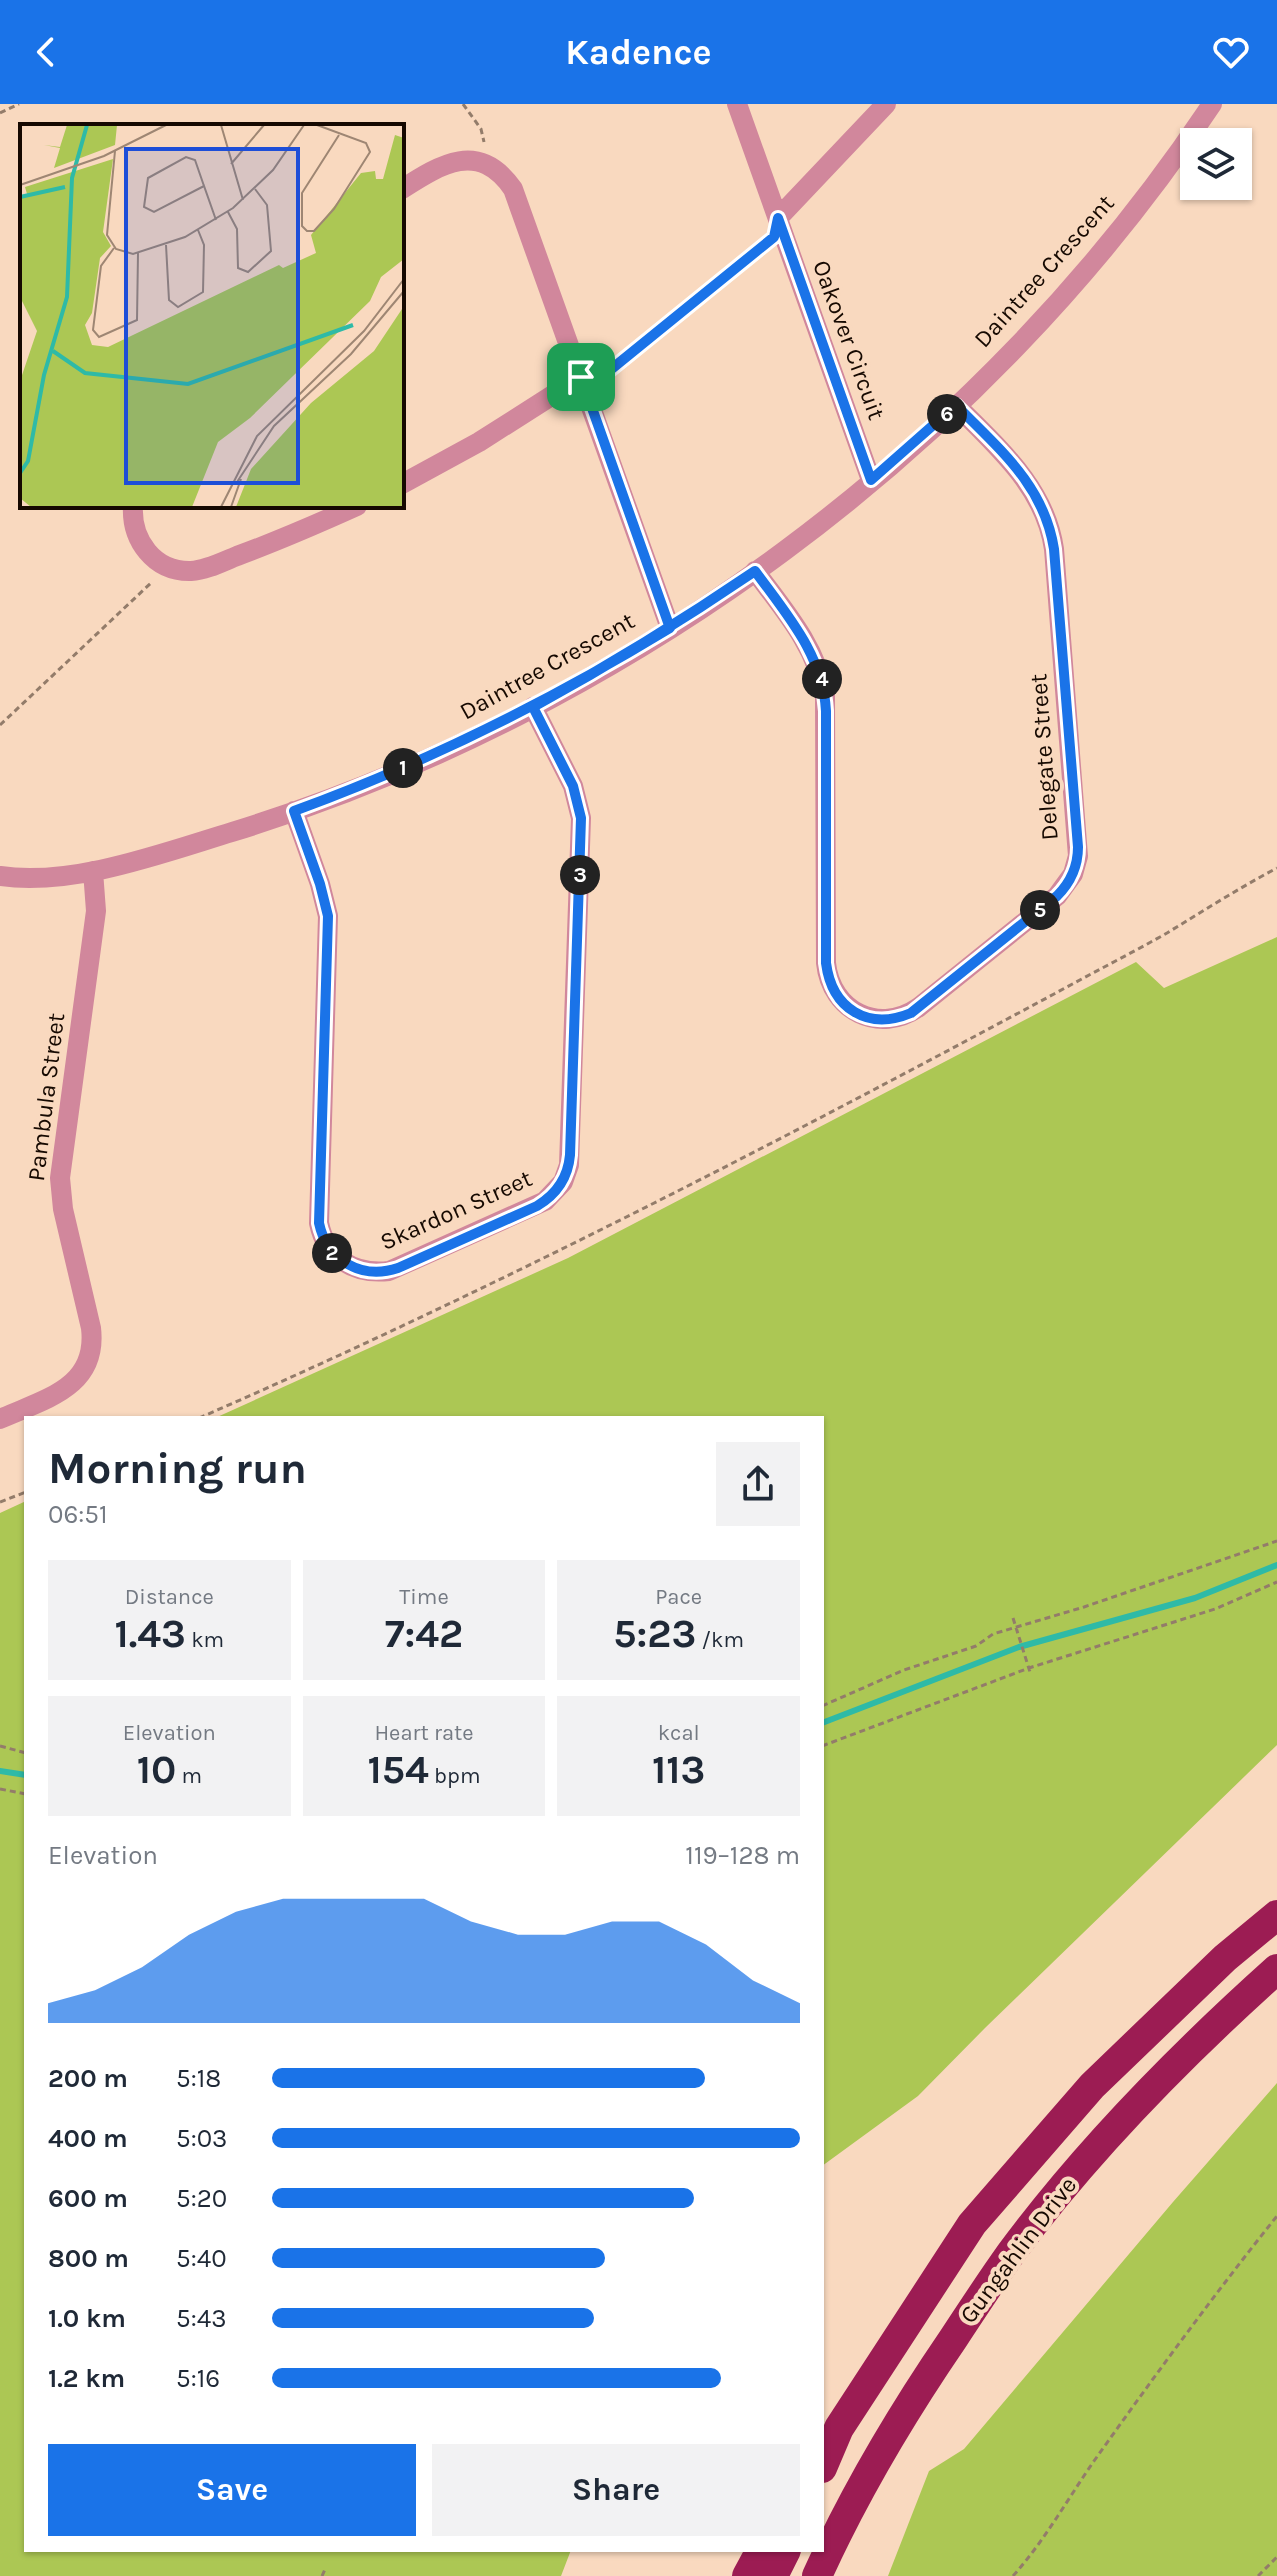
<!DOCTYPE html>
<html lang="en">
<head>
<meta charset="utf-8">
<style>
	:root { --surface:#fff; --page:#f2f2f3; --text:#1f2937; --muted:#747a83; --accent:#1a73e8 }
	body { margin:0; font-family:Karla,sans-serif; background:var(--page); color:var(--text); height:100vh; display:flex; flex-direction:column; font-size:30px; white-space:nowrap }
	* { box-sizing:border-box; margin:0 }
	p { font-size:26px; color:var(--muted) }
	.icon { flex:none; width:44px; height:44px; fill:none; stroke:currentColor; stroke-width:2; stroke-linecap:round; stroke-linejoin:round }
	.map { position:relative; flex:1; overflow:hidden }
	.side { position:absolute; left:24px; top:1312px; width:800px; height:1136px; display:flex; flex-direction:column; background:var(--surface); border-radius:0px; box-shadow:0 2px 6px #0004 }
	.side>* { flex:none }
	.tools { position:absolute; left:1180px; top:24px; display:grid; gap:16px }
	.tools a { display:grid; place-items:center; width:72px; height:72px; border-radius:0px; background:var(--surface); box-shadow:0 2px 6px #0004; font-size:40px }
	.pin { position:absolute; display:grid; place-items:center; width:68px; height:68px; color:#fff; margin:-34px; border-radius:16px; box-shadow:0 4px 12px #0006 }
	.km { position:absolute; width:40px; height:40px; margin:-20px; border-radius:50%; background:#222; color:#fff; font-size:22px; line-height:40px; text-align:center }
	.round { display:grid; place-items:center; flex:none; width:84px; height:84px; border-radius:0px; background:var(--page) }
	.overview { display:flex; align-items:center; justify-content:space-between; height:136px; padding:0 24px }
	h1 { font-size:44px; font-weight:700; line-height:60px }
	.figures { display:grid; grid-template-columns:repeat(3,1fr); gap:12px; height:136px; padding:8px 24px }
	.figures div { display:grid; align-content:center; border-radius:0px; background:var(--page); text-align:center }
	.figures b { font-size:40px; font-weight:700 }
	.figures small { font-size:22px; font-weight:400 }
	.figures p { font-size:22px }
	.chart { height:224px; padding:16px 24px }
	.chart p { display:flex; justify-content:space-between }
	.chart svg { width:100%; height:144px; margin-top:8px; fill:var(--accent); opacity:.7 }
	.action { display:flex; gap:16px; margin-top:auto; padding:16px 24px }
	.action a { flex:1; height:92px; border-radius:0px; background:var(--accent); color:#fff; font-size:32px; font-weight:700; line-height:92px; text-align:center }
	.action a+a { background:var(--page); color:var(--text) }
	ul { padding:0 24px; list-style:none; font-size:26px }
	li { display:grid; grid-template-columns:128px 96px 1fr; align-items:center; height:60px }
	li i { height:20px; border-radius:10px; background:var(--accent) }
	header { display:flex; justify-content:space-between; align-items:center; height:104px; padding:0 24px; background:var(--accent); color:#fff; font-size:36px; font-weight:700 }
	.map>svg:first-child { display:block }
</style>
</head>
<body>
<header><svg class="icon" aria-label="back" viewBox="0 0 24 24"><path d="M15 5l-7 7 7 7"/></svg>Kadence<svg class="icon" aria-label="heart" viewBox="0 0 24 24"><path d="M12 20l-8-8c-3-5 5-10 8-4 3-6 11-1 8 4z"/></svg></header>
<div class="map">
<svg width="1277" height="2472" viewBox="0 0 1277 2472">
	<rect width="100%" height="100%" fill="#f9d9bf"/>
	<path fill="#acc754" d="M 1277,833 L 1277,1641 L 985,1924 L 918,1992 L 822,2062 L 822,1314 L 215,1314 L 568,1154 L 1136,858 L 1164,884 Z
		M 26,1397 L 26,2446 L 571,2446 L 561,2472 L 0,2472 L 0,1409 Z
		M 1277,1979 L 1277,2472 L 888,2472 L 929,2367 L 964,2345 L 1173,2098 Z"/>
	<g fill="none" stroke-linecap="round" stroke-linejoin="round">
		<path stroke="#2ebaa7" stroke-width="6" d="M 822,1619 L 1019,1543 L 1195,1494 L 1277,1461
			M 0,1667 L 26,1671"/>
		<path stroke="#937c6a" stroke-width="3" stroke-dasharray="6 4" stroke-linecap="butt" d="M 463,0 L 481,25 L 484,38
			M 0,9 L 19,0
			M 600,275 L 765,141
			M 0,621 L 152,478
			M 199,1314 C 491,1187 774,1040 1054,890 C 1092,869 1130,850 1167,829 C 1203,807 1239,784 1277,764
			M 0,1398 L 26,1388
			M 1013,1514 L 1030,1568
			M 822,1602 L 904,1566 L 976,1542 L 993,1530 L 1084,1503 L 1277,1437
			M 0,1642 L 26,1649
			M 822,1642 L 1029,1564 L 1215,1505 L 1277,1478
			M 0,1685 L 26,1690
			M 322,2472 L 326,2463
			M 1013,2472 C 1045,2436 1067,2396 1094,2357 C 1153,2274 1213,2192 1277,2112
			M 1258,2472 L 1277,2453"/>
		<path stroke="#d1879c" stroke-width="20" d="M 737,0 L 871,376
			M 402,85 C 441,60 479,36 513,85 L 670,524
			M 778,114 L 886,0
			M 402,380 L 479,338 L 581,273
			M 133,402 C 131,436 154,468 191,467 C 207,466 222,458 237,452 C 278,437 317,420 357,402
			M 755,467 C 784,506 816,542 825,591 L 826,859 C 831,907 879,931 919,903 L 1057,792 L 1073,770 L 1078,752 L 1054,445 C 1045,383 998,344 956,301
			M 294,707 L 320,780 L 328,812 L 319,1119 C 326,1154 354,1171 389,1167 L 545,1097 L 563,1078 L 569,1061 L 581,714 L 573,682 L 533,603
			M 0,772 C 72,783 163,749 232,728 C 625,607 984,343 1212,0
			M 0,1315 C 44,1295 98,1284 91,1224 L 63,1105 L 60,1074 L 96,807 L 93,767"/>
		<path stroke="#9c1c53" stroke-width="30" d="M 822,2364 L 839,2324 L 972,2120 L 1092,1982 L 1225,1854 L 1277,1811
			M 747,2472 L 761,2446
			M 773,2472 L 786,2446
			M 817,2472 C 855,2388 901,2311 953,2235 C 972,2206 991,2177 1011,2149 C 1088,2045 1181,1951 1277,1865"/>
	</g>
	<g fill="none" stroke-linecap="round" stroke-linejoin="round">
		<defs>
			<path id="route" d="M 581,273 L 670,524 C 550,597 426,659 294,707 L 320,780 L 328,812 L 319,1119 C 327,1157 362,1176 398,1164 L 537,1102 C 557,1090 568,1074 570,1051 L 581,714 L 573,682 L 533,603 C 610,561 683,516 755,467 C 787,511 823,551 826,607 L 826,859 C 832,905 868,927 911,909 L 1057,792 C 1071,778 1078,763 1078,743 L 1054,445 C 1044,381 999,345 956,301 L 871,376 L 778,114 L 774,133 L 593,280 L 581,273"/>
		</defs>
		<use href="#route" stroke="#fff" stroke-width="16"/>
		<use href="#route" stroke="#1a73e8" stroke-width="10"/>
	</g>
	<g text-anchor="middle" stroke-width="8" stroke-linejoin="round" paint-order="stroke">
		<g font-size="24" fill="#160901" stroke="#f9d9bf">
			<text transform="translate(1044 167) rotate(-48)" y="8">Daintree Crescent</text>
			<text transform="translate(849 236) rotate(70)" y="8">Oakover Circuit</text>
			<text transform="translate(547 562) rotate(-29)" y="8">Daintree Crescent</text>
			<text transform="translate(1044 653) rotate(-94)" y="8">Delegate Street</text>
			<text transform="translate(46 993) rotate(-83)" y="8">Pambula Street</text>
			<text transform="translate(456 1106) rotate(-24)" y="8">Skardon Street</text>
			<text transform="translate(1018 2146) rotate(-53)" y="8">Gungahlin Drive</text>
		</g>
	</g>
	<g transform="translate(20 20)">
		<rect width="384" height="384" fill="#f9d9bf"/>
		<path d="M 47,1 L 97,1 L 95,21 L 34,44 L 40,24 L 24,21 L 40,23 ZM 375,11 L 384,14 L 384,135 L 361,153 L 350,177 L 230,294 L 198,318 L 172,383 L 11,383 L 0,374 L 0,257 L 17,207 L 0,173 L 0,72 L 7,70 L 5,63 L 93,35 L 83,108 L 91,122 L 80,134 L 72,189 L 65,201 L 72,221 L 88,223 L 259,141 L 263,144 L 296,129 L 291,111 L 341,49 L 355,47 L 356,55 L 363,55 ZM 384,182 L 384,383 L 216,383 L 231,345 L 291,279 L 354,227 Z" fill="#acc754"/>
		<path fill="none" stroke="#2ebaa7" stroke-width="4" d="M 0,73 L 45,63M 33,227 L 65,249 L 168,260 L 333,201M 0,349 L 8,337 L 24,251 L 47,173 L 52,54 L 67,1"/>
		<path fill="none" stroke="#9e8673" stroke-width="2" d="M 201,1 L 223,76M 297,1 L 346,19 L 350,28 L 314,85 L 294,107 L 287,107 L 282,102 L 282,69 L 319,11M 384,6 L 384,33M 95,27 L 87,111 L 96,125 L 113,130 L 165,113 L 213,84 L 253,46 L 284,1M 211,40 L 244,1M 0,61 L 84,32 L 146,1M 184,62 L 175,36 L 166,33 L 128,54 L 124,83 L 134,88 L 184,62 L 196,96M 208,88 L 217,105 L 218,144 L 228,148 L 251,127 L 247,81 L 235,65M 146,121 L 149,176 L 158,183 L 183,168 L 184,121 L 178,106M 94,124 L 81,142 L 73,206 L 79,213 L 117,196 L 118,129M 217,358 L 254,302 L 331,230 L 384,167M 201,383 L 237,312 L 344,207 L 384,155M 211,383 L 221,355"/>
		<path fill="#1d4ed8" fill-opacity="0.15" stroke="#1d4ed8" stroke-width="4" d="M 106,25 L 278,25 L 278,359 L 106,359 Z"/>
		<rect width="384" height="384" fill="none" stroke="#160901" stroke-width="4"/>
	</g>
</svg>
<div class="tools">
<a><svg class="icon" aria-label="layers" viewBox="0 0 24 24"><path d="M12 4l9 5-9 5-9-5zM3 14l9 5 9-5"/></svg></a>
</div>
<div class="pin" style="left:581px;top:273px;background:#1e9e55"><svg class="icon" aria-label="arrive" viewBox="0 0 24 24"><path d="M6 21V4h12l-3 4 3 4H6"/></svg></div>
<b class="km" style="left:403px;top:664px">1</b>
<b class="km" style="left:332px;top:1149px">2</b>
<b class="km" style="left:580px;top:771px">3</b>
<b class="km" style="left:822px;top:575px">4</b>
<b class="km" style="left:1040px;top:806px">5</b>
<b class="km" style="left:947px;top:310px">6</b>
<section class="side">
<div class="overview"><div><h1>Morning run</h1><p>06:51</p></div><a class="round"><svg class="icon" aria-label="share" viewBox="0 0 24 24"><path d="M12 15V3M7 8l5-5 5 5M5 13v7h14v-7"/></svg></a></div>
<div class="figures">
<div><p>Distance</p><b>1.43<small> km</small></b></div>
<div><p>Time</p><b>7:42</b></div>
<div><p>Pace</p><b>5:23<small> /km</small></b></div>
</div>
<div class="figures">
<div><p>Elevation</p><b>10<small> m</small></b></div>
<div><p>Heart rate</p><b>154<small> bpm</small></b></div>
<div><p>kcal</p><b>113</b></div>
</div>
<div class="chart"><p><span>Elevation</span>119–128 m</p>
<svg viewBox="0 0 160 44" preserveAspectRatio="none"><path d="M0 44V38L10 34L20 27L30 17L40 10L50 6L60 6L70 6L80 6L90 13L100 17L110 17L120 13L130 13L140 20L150 31L160 38V44z"/></svg>
</div>
<ul>
<li><b>200 m</b>5:18<i style="width:82%"></i></li>
<li><b>400 m</b>5:03<i style="width:100%"></i></li>
<li><b>600 m</b>5:20<i style="width:80%"></i></li>
<li><b>800 m</b>5:40<i style="width:63%"></i></li>
<li><b>1.0 km</b>5:43<i style="width:61%"></i></li>
<li><b>1.2 km</b>5:16<i style="width:85%"></i></li>
</ul>
<div class="action"><a>Save</a><a>Share</a></div>
</section>
</div>
</body>
</html>
